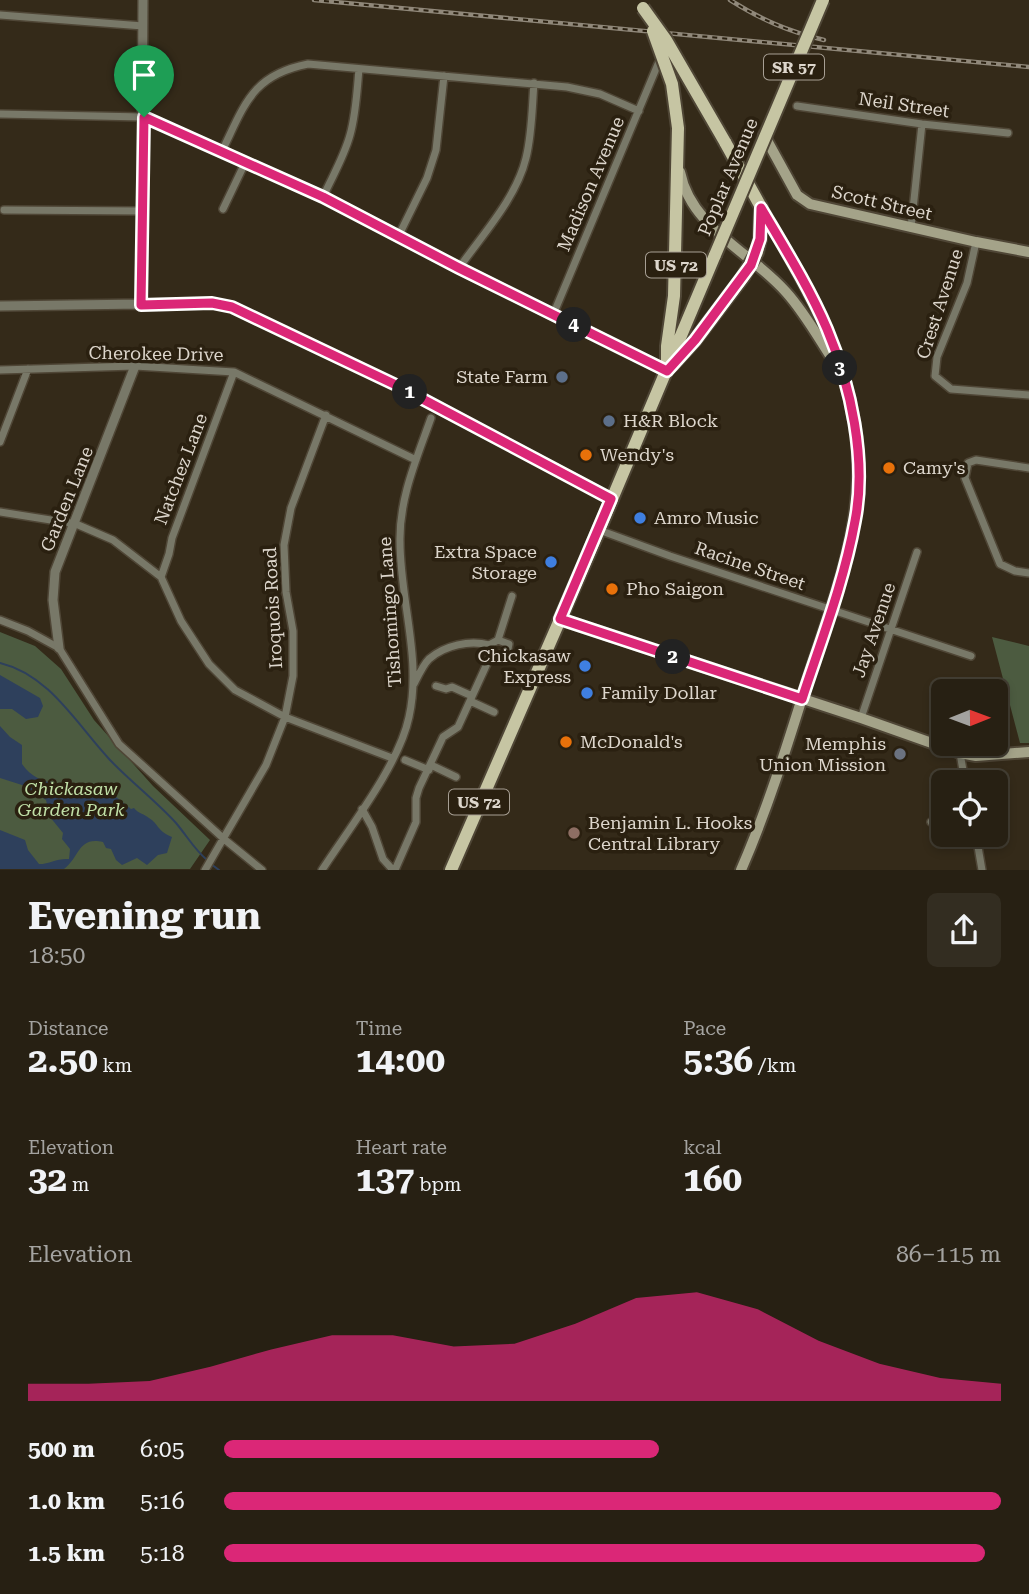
<!DOCTYPE html>
<html lang="en">
<head>
<meta charset="utf-8">
<style>
	:root { --surface:#272013; --page:#332d21; --text:#f1f3f6; --muted:#a4a3a0; --line:#433e33; --accent:#db2777 }
	body { margin:0; font-family:"Roboto Serif",serif; background:var(--page); color:var(--text); height:100vh; display:flex; flex-direction:column; font-size:26px; white-space:nowrap }
	* { box-sizing:border-box; margin:0 }
	p { font-size:23px; color:var(--muted) }
	.icon { flex:none; width:38px; height:38px; fill:none; stroke:currentColor; stroke-width:2; stroke-linecap:round; stroke-linejoin:round }
	.map { position:relative; height:870px; overflow:hidden }
	.sheet { display:flex; flex-direction:column; background:var(--surface); flex:1 }
	.sheet>* { flex:none }
	.needle { width:46px; rotate:89deg }
	.controls { position:absolute; left:931px; top:679px; display:grid; gap:14px }
	.controls a { display:grid; place-items:center; width:77px; height:77px; border-radius:10px; background:var(--surface); box-shadow:0 4px 10px #0003,0 0 0 2px var(--line); font-size:35px }
	.pin { position:absolute; display:grid; place-items:center; width:60px; height:60px; color:#fff; margin:-72px -30px; border-radius:50% 50% 50% 0; rotate:-45deg; box-shadow:0 0 7px #0007 }
	.pin .icon { rotate:45deg }
	.km { position:absolute; width:35px; height:35px; margin:-18px; border-radius:50%; background:#222; color:#fff; font-size:19px; line-height:35px; text-align:center }
	.round { display:grid; place-items:center; flex:none; width:74px; height:74px; border-radius:10px; background:var(--page) }
	.headline { display:flex; align-items:center; justify-content:space-between; height:119px; padding:0 28px }
	h1 { font-size:38px; font-weight:700; line-height:52px }
	.metrics { display:grid; grid-template-columns:repeat(3,1fr); gap:10px; height:119px; padding:7px 28px }
	.metrics div { display:grid; align-content:center }
	.metrics b { font-size:35px; font-weight:700 }
	.metrics small { font-size:19px; font-weight:400 }
	.metrics p { font-size:19px }
	.chart { height:196px; padding:14px 28px }
	.chart p { display:flex; justify-content:space-between }
	.chart svg { width:100%; height:126px; margin-top:7px; fill:var(--accent); opacity:.7 }
	ul { padding:0 28px; list-style:none; font-size:23px }
	li { display:grid; grid-template-columns:112px 84px 1fr; align-items:center; height:52px }
	li i { height:18px; border-radius:9px; background:var(--accent) }
	.map>svg:first-child { display:block }
</style>
</head>
<body>
<div class="map">
<svg width="1029" height="870" viewBox="0 0 1029 870">
	<rect width="100%" height="100%" fill="#342a19"/>
	<path fill="#4c5b40" d="M 0,632 L 35,646 L 61,669 L 94,720 L 153,786 L 210,840 L 190,869 L 0,869 Z
		M 992,637 L 1029,646 L 1029,743 L 1020,743 Z"/>
	<path fill="#2e405c" d="M 0,675 L 40,698 L 43,706 L 38,717 L 26,719 L 12,709 L 0,709 Z
		M 0,726 L 10,737 L 22,745 L 22,764 C 40,790 68,782 93,786 C 108,789 120,800 131,809 L 134,808 C 139,814 143,813 149,818 C 159,824 156,830 172,837 L 167,853 L 158,855 L 147,865 L 137,858 L 122,865 L 116,860 L 111,849 L 106,848 L 103,842 C 78,836 80,857 64,869 L 0,869 L 0,830 L 25,840 L 28,850 L 39,864 C 50,864 57,858 69,859 L 70,849 L 62,839 L 63,833 L 50,817 L 46,800 L 22,785 L 0,778 Z"/>
	<g fill="none" stroke-linecap="round" stroke-linejoin="round">
		<path stroke="#2e405c" stroke-width="2" d="M 0,663 C 50,675 77,725 110,760 C 131,782 156,801 176,823 C 187,836 194,849 207,860
			M 211,864 L 219,870"/>
		<defs>
			<path id="minor" d="M 0,15 L 143,26
				M 797,106 L 922,124 L 1008,133
				M 0,114 L 143,117 L 323,197 L 459,268 L 667,371
				M 222,151 C 245,104 252,75 308,64 L 567,87 L 600,94 L 639,111
				M 323,197 C 332,177 344,157 350,135 C 356,114 357,91 359,69
				M 223,209 L 245,163
				M 4,210 L 143,211
				M 911,228 L 922,124
				M 398,237 L 427,178 L 436,150 L 444,76
				M 976,242 L 967,283 L 937,357 L 935,376 L 951,389 L 1029,395
				M 459,268 C 482,235 516,199 526,158 C 532,134 532,108 534,83
				M 553,315 L 658,64
				M 0,370 L 135,366 L 234,372 L 416,460
				M 0,442 L 28,369
				M 1029,468 L 976,460 L 968,463 L 965,478 L 1000,564 L 1015,571 L 1029,573
				M 0,512 L 76,524 L 113,540 L 161,577 L 181,621 L 209,664 L 235,690 L 285,717 L 392,758
				M 599,530 L 670,556 L 971,656
				M 161,577 L 169,554 L 172,538 L 234,372
				M 0,620 L 28,631 L 59,648 L 119,744 L 224,839 L 262,870
				M 498,640 L 512,596
				M 414,684 C 418,676 423,665 429,659 C 445,645 470,640 489,645
				M 436,686 L 446,689 L 452,687 L 472,696
				M 470,701 L 494,712
				M 861,718 L 917,552
				M 960,753 L 965,782
				M 405,760 L 429,770
				M 431,765 L 456,777
				M 362,809 L 372,827 L 383,859 L 393,870
				M 931,822 L 943,819
				M 976,835 L 982,870
				M 205,870 L 266,765 L 285,717 L 293,676 L 293,631 L 286,592 L 284,545 L 291,508 L 326,415
				M 322,870 C 350,827 399,765 409,717 C 422,659 400,600 400,542 C 399,498 417,458 431,418
				M 395,870 L 416,822 L 416,798 L 419,788 L 443,737 L 458,727 L 491,655 L 489,645 L 498,640 L 509,644 L 507,654 L 491,655"/>
			<path id="tertiary" d="M 141,305 L 143,0
				M 0,306 L 212,303 L 231,307 L 396,385 L 611,499
				M 59,648 L 53,600 L 55,572 L 135,366"/>
			<path id="secondary" d="M 764,135 L 797,195 L 810,204 L 976,242 L 1029,252
				M 680,172 C 691,228 751,252 786,292 C 805,313 819,339 835,363
				M 560,619 L 861,718 L 960,753 L 976,756 L 1029,752
				M 741,870 C 768,808 788,743 808,679 C 836,593 870,513 854,421 C 841,342 800,275 761,207"/>
			<path id="primary" d="M 725,142 L 761,207 L 760,239
				M 667,363 L 667,346 L 674,296 L 678,128
				M 672,365 L 695,340 L 743,277
				M 451,870 L 599,530 L 715,255"/>
		</defs>
		<use href="#minor" stroke="#4f4636" stroke-width="10"/>
		<use href="#tertiary" stroke="#4f4636" stroke-width="12"/>
		<use href="#secondary" stroke="#4f4636" stroke-width="14"/>
		<use href="#primary" stroke="#4f4636" stroke-width="16"/>
		<use href="#minor" stroke="#787868" stroke-width="7"/>
		<use href="#tertiary" stroke="#787868" stroke-width="9"/>
		<use href="#secondary" stroke="#a4a389" stroke-width="10"/>
		<use href="#primary" stroke="#c6c5a3" stroke-width="12"/>
		<defs>
			<path id="rail" d="M 314,0 L 1029,67
				M 730,0 C 762,20 787,31 824,40"/>
		</defs>
		<use href="#rail" stroke="#90887a" stroke-width="4.5"/>
		<use href="#rail" stroke="#2a2010" stroke-width="2" stroke-dasharray="5" stroke-linecap="butt"/>
		<defs>
			<path id="primary-bridge" d="M 643,8 L 666,40 L 725,142
				M 653,31 L 672,84 L 678,128
				M 715,255 L 823,0
				M 743,277 L 757,252 L 760,239"/>
		</defs>
		<use href="#primary-bridge" stroke="#4f4636" stroke-width="16" stroke-linecap="butt"/>
		<use href="#primary-bridge" stroke="#c6c5a3" stroke-width="12"/>
	</g>
	<g fill="none" stroke-linecap="round" stroke-linejoin="round">
		<defs>
			<path id="route" d="M 144,117 L 323,197 L 459,268 L 667,371 L 695,340 L 751,265 L 760,239 L 761,208 C 784,247 809,287 827,329 C 851,386 867,460 855,521 C 844,582 821,641 802,699 L 560,619 L 611,499 L 396,385 L 232,307 L 212,303 L 141,305 Z"/>
		</defs>
		<use href="#route" stroke="#fff" stroke-width="14"/>
		<use href="#route" stroke="#db2777" stroke-width="9"/>
	</g>
	<g fill="#5c6f8a" stroke="#2a2010" stroke-width="2.5">
		<circle cx="562" cy="377" r="7"/>
		<circle cx="609" cy="421" r="7"/>
	</g>
	<g fill="#e8710a" stroke="#2a2010" stroke-width="2.5">
		<circle cx="586" cy="455" r="7"/>
		<circle cx="889" cy="468" r="7"/>
		<circle cx="612" cy="589" r="7"/>
		<circle cx="566" cy="742" r="7"/>
	</g>
	<g fill="#3f7fe0" stroke="#2a2010" stroke-width="2.5">
		<circle cx="640" cy="518" r="7"/>
		<circle cx="551" cy="562" r="7"/>
		<circle cx="585" cy="666" r="7"/>
		<circle cx="587" cy="693" r="7"/>
	</g>
	<circle fill="#6b7280" stroke="#2a2010" stroke-width="2.5" cx="900" cy="754" r="7"/>
	<circle fill="#8d6e63" stroke="#2a2010" stroke-width="2.5" cx="574" cy="833" r="7"/>
	<g text-anchor="middle" stroke-width="7" stroke-linejoin="round" paint-order="stroke">
		<g fill="#2a2010" stroke="#a79f94" stroke-width="2">
			<rect x="764" y="54.5" width="60" height="25" rx="5"/>
			<rect x="646" y="252.5" width="60" height="25" rx="5"/>
			<rect x="449" y="789.5" width="60" height="25" rx="5"/>
		</g>
		<g font-size="16" font-weight="bold" fill="#ddd6cc">
			<text x="794" y="73">SR 57</text>
			<text x="676" y="271">US 72</text>
			<text x="479" y="808">US 72</text>
		</g>
		<g font-size="18" fill="#ddd6cc" stroke="#2a2010">
			<text transform="translate(904 105) rotate(8)" y="6">Neil Street</text>
			<text transform="translate(728 177) rotate(-67)" y="6">Poplar Avenue</text>
			<text transform="translate(591 184) rotate(-67)" y="6">Madison Avenue</text>
			<text transform="translate(882 203) rotate(13)" y="6">Scott Street</text>
			<text transform="translate(940 304) rotate(-72)" y="6">Crest Avenue</text>
			<text transform="translate(156 354) rotate(1)" y="6">Cherokee Drive</text>
			<text transform="translate(181 469) rotate(-69)" y="6">Natchez Lane</text>
			<text transform="translate(67 499) rotate(-68)" y="6">Garden Lane</text>
			<text transform="translate(750 566) rotate(19)" y="6">Racine Street</text>
			<text transform="translate(273 608) rotate(-93)" y="6">Iroquois Road</text>
			<text transform="translate(390 612) rotate(-94)" y="6">Tishomingo Lane</text>
			<text transform="translate(874 630) rotate(-71)" y="6">Jay Avenue</text>
		</g>
		<g font-size="18" fill="#ddd6cc" stroke="#2a2010" text-anchor="start">
			<text x="548" y="383" text-anchor="end">State Farm</text>
			<text x="623" y="427">H&amp;R Block</text>
			<text x="600" y="461">Wendy's</text>
			<text x="903" y="474">Camy's</text>
			<text x="654" y="524">Amro Music</text>
			<text x="537" y="558" text-anchor="end">Extra Space<tspan x="537" dy="21">Storage</tspan></text>
			<text x="626" y="595">Pho Saigon</text>
			<text x="571" y="662" text-anchor="end">Chickasaw<tspan x="571" dy="21">Express</tspan></text>
			<text x="601" y="699">Family Dollar</text>
			<text x="580" y="748">McDonald's</text>
			<text x="886" y="750" text-anchor="end">Memphis<tspan x="886" dy="21">Union Mission</tspan></text>
			<text x="588" y="829">Benjamin L. Hooks<tspan x="588" dy="21">Central Library</tspan></text>
		</g>
		<g font-size="18" font-style="italic" fill="#c0e0a7" stroke="#2a2010">
			<text x="71" y="795">Chickasaw<tspan x="71" dy="21">Garden Park</tspan></text>
		</g>
	</g>
</svg>
<div class="controls">
<a><svg class="needle" viewBox="-14 -14 28 28"><path d="M0-13l5 13h-10z" fill="#e53935"/><path d="M0 13l5-13h-10z" fill="#a4a3a0"/></svg></a>
<a><svg class="icon" aria-label="locate" viewBox="0 0 24 24"><circle cx="12" cy="12" r="6"/><path d="M12 2v4M12 18v4M2 12h4M18 12h4"/></svg></a>
</div>
<div class="pin" style="left:144px;top:117px;background:#1e9e55"><svg class="icon" aria-label="arrive" viewBox="0 0 24 24"><path d="M6 21V4h12l-3 4 3 4H6"/></svg></div>
<b class="km" style="left:410px;top:392px">1</b>
<b class="km" style="left:673px;top:657px">2</b>
<b class="km" style="left:840px;top:368px">3</b>
<b class="km" style="left:574px;top:325px">4</b>
</div>
<section class="sheet">
<div class="headline"><div><h1>Evening run</h1><p>18:50</p></div><a class="round"><svg class="icon" aria-label="share" viewBox="0 0 24 24"><path d="M12 15V3M7 8l5-5 5 5M5 13v7h14v-7"/></svg></a></div>
<div class="metrics">
<div><p>Distance</p><b>2.50<small> km</small></b></div>
<div><p>Time</p><b>14:00</b></div>
<div><p>Pace</p><b>5:36<small> /km</small></b></div>
</div>
<div class="metrics">
<div><p>Elevation</p><b>32<small> m</small></b></div>
<div><p>Heart rate</p><b>137<small> bpm</small></b></div>
<div><p>kcal</p><b>160</b></div>
</div>
<div class="chart"><p><span>Elevation</span>86–115 m</p>
<svg viewBox="0 0 160 44" preserveAspectRatio="none"><path d="M0 44V38L10 38L20 37L30 32L40 26L50 21L60 21L70 25L80 24L90 17L100 8L110 6L120 12L130 23L140 31L150 36L160 38V44z"/></svg>
</div>
<ul>
<li><b>500 m</b>6:05<i style="width:56%"></i></li>
<li><b>1.0 km</b>5:16<i style="width:100%"></i></li>
<li><b>1.5 km</b>5:18<i style="width:98%"></i></li>
</ul>
</section>
</body>
</html>
